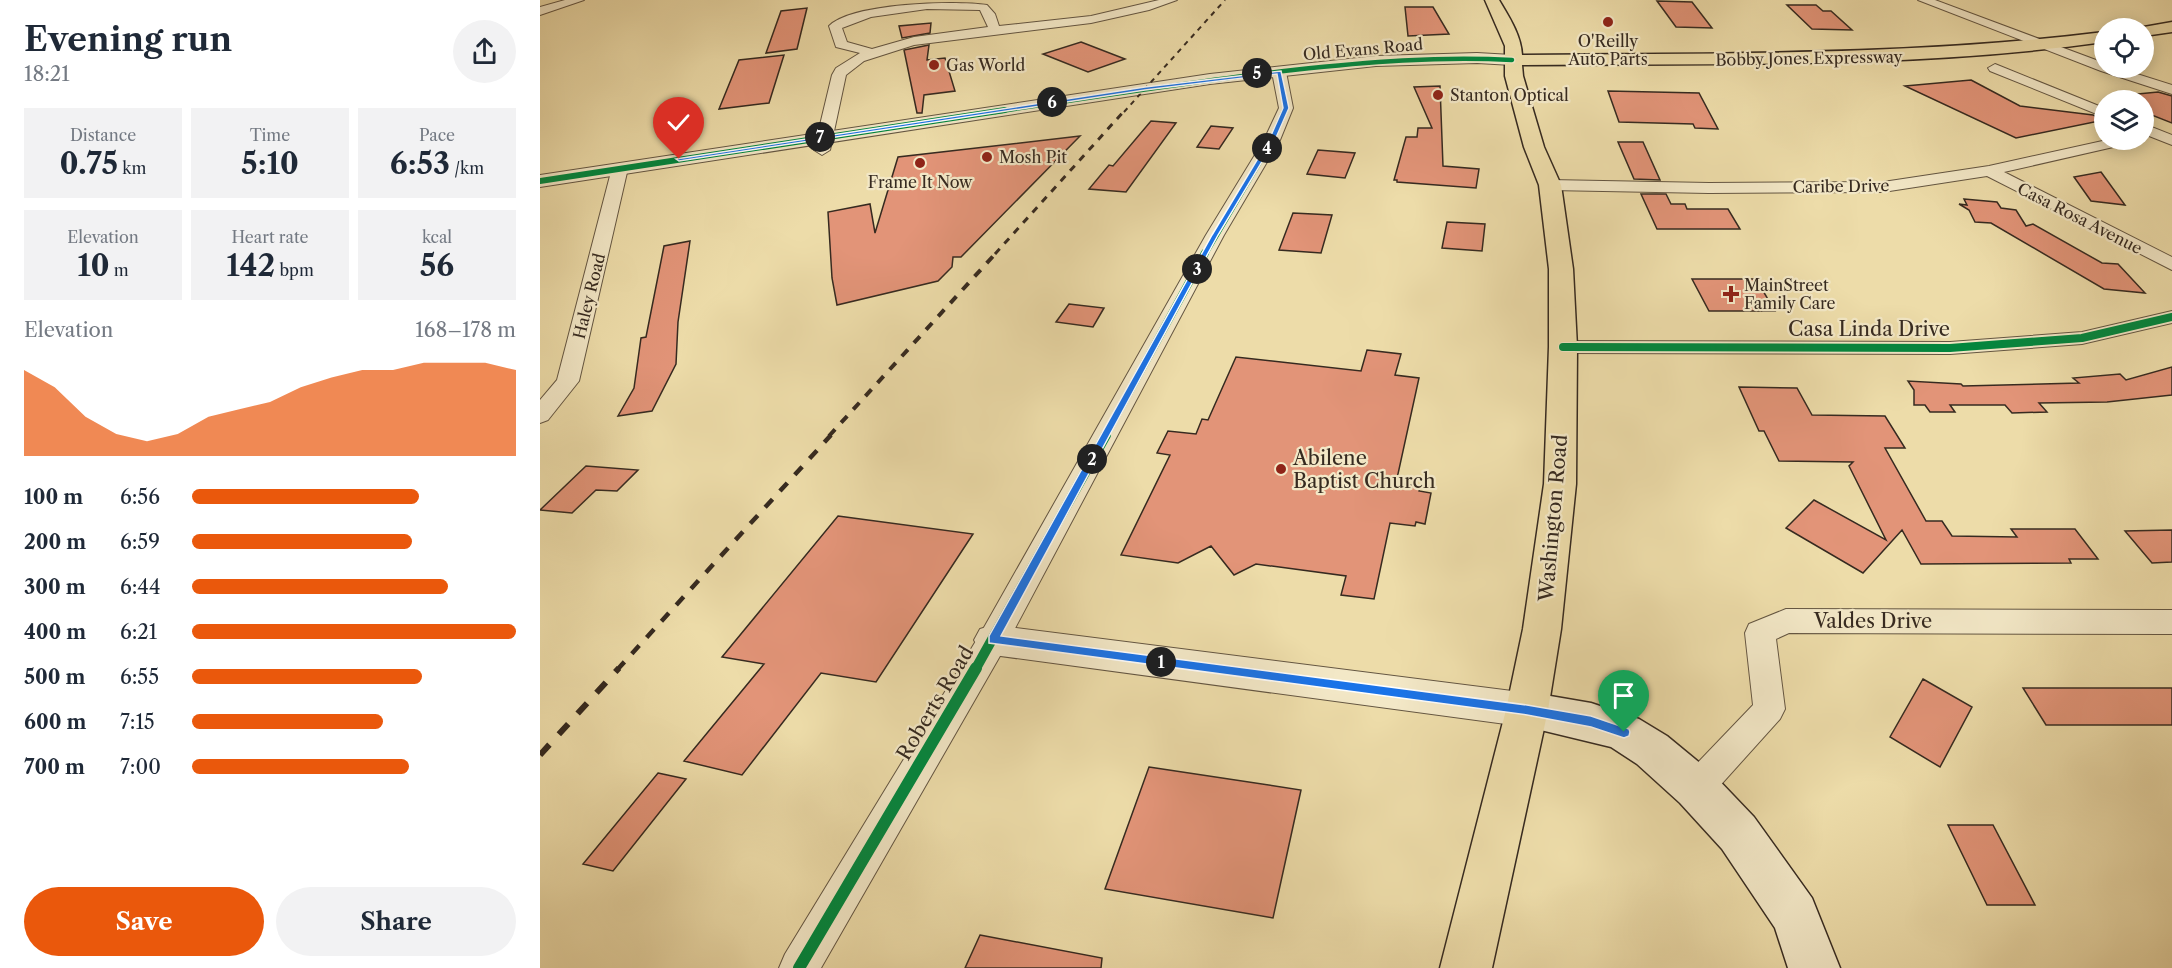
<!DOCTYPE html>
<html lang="en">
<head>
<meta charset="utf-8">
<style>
	:root { --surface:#fff; --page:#f2f2f3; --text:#1f2937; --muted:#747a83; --accent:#ea580c }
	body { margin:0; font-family:"Libre Caslon Text",serif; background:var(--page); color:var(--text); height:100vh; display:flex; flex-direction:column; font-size:22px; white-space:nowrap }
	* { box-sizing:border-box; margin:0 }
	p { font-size:20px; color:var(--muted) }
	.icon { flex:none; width:33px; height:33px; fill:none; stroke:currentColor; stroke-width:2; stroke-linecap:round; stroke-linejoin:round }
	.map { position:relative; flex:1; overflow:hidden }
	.drawer { display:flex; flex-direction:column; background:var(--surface); width:540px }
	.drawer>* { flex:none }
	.tools { position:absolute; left:1554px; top:18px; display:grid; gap:12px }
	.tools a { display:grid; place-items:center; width:60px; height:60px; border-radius:50%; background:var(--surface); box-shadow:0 3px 15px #0003; font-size:30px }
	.pin { position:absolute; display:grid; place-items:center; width:51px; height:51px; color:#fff; margin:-62px -26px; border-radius:50% 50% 50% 0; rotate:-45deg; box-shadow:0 0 6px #0007 }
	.pin .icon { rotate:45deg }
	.km { position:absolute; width:30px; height:30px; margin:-15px; border-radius:50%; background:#222; color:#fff; font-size:16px; line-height:30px; text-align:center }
	.round { display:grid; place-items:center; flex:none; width:63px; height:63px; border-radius:32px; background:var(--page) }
	.headline { display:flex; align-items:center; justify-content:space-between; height:102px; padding:0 24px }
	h1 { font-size:33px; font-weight:800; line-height:45px }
	.metrics { display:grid; grid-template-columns:repeat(3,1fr); gap:9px; height:102px; padding:6px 24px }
	.metrics div { display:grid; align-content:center; border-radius:0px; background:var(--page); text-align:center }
	.metrics b { font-size:30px; font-weight:800 }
	.metrics small { font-size:16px; font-weight:400 }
	.metrics p { font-size:16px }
	.chart { height:168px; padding:12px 24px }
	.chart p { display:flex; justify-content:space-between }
	.chart svg { width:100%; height:108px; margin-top:6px; fill:var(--accent); opacity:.7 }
	.button { display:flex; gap:12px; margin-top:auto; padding:12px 24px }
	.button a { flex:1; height:69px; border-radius:36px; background:var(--accent); color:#fff; font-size:24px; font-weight:800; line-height:69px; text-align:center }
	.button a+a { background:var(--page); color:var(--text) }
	ul { padding:0 24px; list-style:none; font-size:20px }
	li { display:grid; grid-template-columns:96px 72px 1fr; align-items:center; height:45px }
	li i { height:15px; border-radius:8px; background:var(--accent) }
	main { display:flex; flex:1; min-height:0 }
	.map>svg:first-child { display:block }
</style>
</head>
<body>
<main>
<section class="drawer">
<div class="headline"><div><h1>Evening run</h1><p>18:21</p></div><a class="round"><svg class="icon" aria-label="share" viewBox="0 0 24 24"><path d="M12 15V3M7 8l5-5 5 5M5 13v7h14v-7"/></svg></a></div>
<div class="metrics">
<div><p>Distance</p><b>0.75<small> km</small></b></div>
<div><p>Time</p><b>5:10</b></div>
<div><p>Pace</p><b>6:53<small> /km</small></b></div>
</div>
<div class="metrics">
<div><p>Elevation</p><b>10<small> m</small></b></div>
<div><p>Heart rate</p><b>142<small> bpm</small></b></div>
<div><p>kcal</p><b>56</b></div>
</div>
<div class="chart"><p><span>Elevation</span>168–178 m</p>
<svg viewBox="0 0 160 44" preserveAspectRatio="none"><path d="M0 44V9L10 16L20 28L30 35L40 38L50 35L60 28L70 25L80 22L90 16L100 12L110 9L120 9L130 6L140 6L150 6L160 9V44z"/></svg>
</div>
<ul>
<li><b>100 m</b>6:56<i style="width:70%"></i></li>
<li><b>200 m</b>6:59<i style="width:68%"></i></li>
<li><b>300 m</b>6:44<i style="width:79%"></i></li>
<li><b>400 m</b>6:21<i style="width:100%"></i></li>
<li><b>500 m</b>6:55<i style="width:71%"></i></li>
<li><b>600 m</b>7:15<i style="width:59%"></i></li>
<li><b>700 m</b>7:00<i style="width:67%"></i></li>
</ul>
<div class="button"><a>Save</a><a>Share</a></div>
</section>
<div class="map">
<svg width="1632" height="968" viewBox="0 0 1632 968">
	<rect width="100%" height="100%" fill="#eddca9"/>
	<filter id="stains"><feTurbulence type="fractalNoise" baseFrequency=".00333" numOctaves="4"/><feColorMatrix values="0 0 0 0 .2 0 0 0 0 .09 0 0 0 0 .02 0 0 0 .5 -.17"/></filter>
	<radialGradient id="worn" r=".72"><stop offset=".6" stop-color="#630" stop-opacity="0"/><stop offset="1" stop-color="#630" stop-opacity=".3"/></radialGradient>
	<path fill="#e29478" stroke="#362a20" stroke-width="1.5" d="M 1117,1 L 1152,2 L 1172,28 L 1136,27 Z
		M 1247,5 L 1276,5 L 1283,11 L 1291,11 L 1312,30 L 1272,29 Z
		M 865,7 L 893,7 L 909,34 L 868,36 Z
		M 267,8 L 257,49 L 226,53 L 241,11 Z
		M 391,23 L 390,33 L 362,38 L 359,26 Z
		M 541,42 L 585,59 L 548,72 L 503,54 Z
		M 389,45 L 387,60 L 405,58 L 415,91 L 384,95 L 382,113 L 377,113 L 364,50 Z
		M 244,55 L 229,103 L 179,109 L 199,60 Z
		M 1431,80 L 1480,106 L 1553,115 L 1564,120 L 1476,138 L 1365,86 Z
		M 900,86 L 903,166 L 939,169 L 936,188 L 857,182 L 857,180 L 854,180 L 866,137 L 877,137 L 878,128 L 892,128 L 874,87 Z
		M 1068,91 L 1159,93 L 1178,129 L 1155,128 L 1153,124 L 1079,122 Z
		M 1618,92 L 1632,96 L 1632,123 L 1604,112 L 1604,100 L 1576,100 L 1567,97 Z
		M 611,121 L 636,123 L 586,192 L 549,189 L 569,165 L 573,166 Z
		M 671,126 L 693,128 L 679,149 L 657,147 Z
		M 540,136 L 421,257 L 413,257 L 412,267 L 398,281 L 297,305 L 292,278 L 288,212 L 330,204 L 335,233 L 358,157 Z
		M 1078,142 L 1103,142 L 1120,180 L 1094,179 Z
		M 778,150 L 815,153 L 805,178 L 767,174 Z
		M 1561,172 L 1585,205 L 1551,201 L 1534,177 Z
		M 1101,194 L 1126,194 L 1131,204 L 1145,204 L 1147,209 L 1188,209 L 1200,229 L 1117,229 Z
		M 1424,199 L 1457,202 L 1461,208 L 1476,210 L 1486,226 L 1493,224 L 1562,263 L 1578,264 L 1605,293 L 1564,289 L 1451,223 L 1435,222 L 1429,210 L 1419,204 L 1427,205 Z
		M 753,213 L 792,215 L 781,253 L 739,250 Z
		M 907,222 L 945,224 L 942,251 L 902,248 Z
		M 150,241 L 138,322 L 136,364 L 112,411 L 78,416 L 94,388 L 101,338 L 106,337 L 124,246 Z
		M 1152,279 L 1216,279 L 1235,311 L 1169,311 Z
		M 529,304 L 564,308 L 553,327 L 516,322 Z
		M 827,350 L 861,354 L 855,375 L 879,378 L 856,483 L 880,486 L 879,491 L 891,493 L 885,524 L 876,522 L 875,526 L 850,523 L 834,599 L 801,595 L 806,576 L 716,564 L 694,575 L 671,546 L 638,563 L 581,555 L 630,455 L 617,453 L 628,431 L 656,434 L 662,419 L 668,420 L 696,357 L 821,371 Z
		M 1632,367 L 1632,395 L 1567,402 L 1499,403 L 1507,412 L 1472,413 L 1465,405 L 1410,405 L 1415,412 L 1390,412 L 1385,405 L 1374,405 L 1374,390 L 1368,381 L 1421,384 L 1423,386 L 1539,383 L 1533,378 L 1580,374 L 1586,380 Z
		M 1199,387 L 1257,388 L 1272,415 L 1345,416 L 1365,448 L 1345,448 L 1386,521 L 1402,521 L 1412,536 L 1477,537 L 1471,529 L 1535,529 L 1558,559 L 1529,559 L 1531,563 L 1381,564 L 1362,530 L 1323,573 L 1246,528 L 1274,500 L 1346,540 L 1309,466 L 1313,462 L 1239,461 L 1224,431 L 1219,431 Z
		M 46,466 L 98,470 L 77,491 L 56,490 L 32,513 L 0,510 Z
		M 298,516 L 433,534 L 336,682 L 281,673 L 202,775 L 144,761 L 224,664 L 182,657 Z
		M 1632,530 L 1632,562 L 1612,563 L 1585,531 Z
		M 1383,679 L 1432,707 L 1400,767 L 1350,737 Z
		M 1483,688 L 1632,688 L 1632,725 L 1506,725 Z
		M 609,767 L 761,790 L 733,918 L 565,889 Z
		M 118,773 L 146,779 L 73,871 L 43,864 Z
		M 1408,825 L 1453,825 L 1495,905 L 1447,905 Z
		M 440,935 L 562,958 L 561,968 L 425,968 Z"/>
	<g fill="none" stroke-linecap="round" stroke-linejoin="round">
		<defs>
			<path id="minor" d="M 25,0 L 44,0 L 0,15 L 0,7 Z
				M 619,0 L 637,0 L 609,10 L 551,23 L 374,45 L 324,61 L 306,75 L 290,150 L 282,155 L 274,150 L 292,75 L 296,68 L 320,53 L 296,47 L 289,26 C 311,3 416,0 447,5 L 455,14 L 459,26 L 551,16 ZM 387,9 L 440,10 L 448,27 L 374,37 L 332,49 L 307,42 L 302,28 L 331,17 Z
				M 1378,0 L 1395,0 L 1564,63 L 1564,68 L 1578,68 L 1632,85 L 1632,94 L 1561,71 Z
				M 1455,64 L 1564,108 L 1564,117 L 1450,71 L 1448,68 Z
				M 739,68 L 746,72 L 753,108 L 740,140 L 684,235 L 464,649 L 281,968 L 239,968 L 245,954 L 442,631 L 666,235 L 724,140 L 739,108 L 732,72 Z
				M 1604,124 L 1632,135 L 1632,145 L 1604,134 Z
				M 1567,140 L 1594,140 L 1591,143 L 1464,172 L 1632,257 L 1632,270 L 1447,176 L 1343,192 L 1169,193 L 1010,190 L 1002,185 L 1010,180 L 1169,183 L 1343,182 L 1449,166 Z
				M 80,163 L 88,168 L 39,381 L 8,420 L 0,423 L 0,400 L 17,380 L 72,168 Z
				M 1632,311 L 1632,323 L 1542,344 L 1410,354 L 1023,353 L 1015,352 L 1012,347 L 1015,342 L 1023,341 L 1410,342 L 1542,332 Z
				M 1246,609 L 1632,610 L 1632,634 L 1249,633 L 1236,639 L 1245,709 L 1240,719 L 1168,799 L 1156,804 L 1144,799 L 1139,788 L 1144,777 L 1213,705 L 1205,633 L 1209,624 Z"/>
			<path id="tertiary" d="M 937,53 L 972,55 L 980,60 L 972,65 L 937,63 L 836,66 L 670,84 L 0,187 L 0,175 L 670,74 L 836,56 Z
				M 453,625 L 987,693 L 1001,698 L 1007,710 L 1001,722 L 987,727 L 453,655 L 440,651 L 434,640 L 440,629 Z"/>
			<path id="secondary" d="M 987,692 L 1051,703 L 1099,719 L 1127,736 L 1172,773 L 1214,817 L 1272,898 L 1300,968 L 1248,968 L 1235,928 L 1182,849 L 1140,803 L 1097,764 L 1071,747 L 972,723 L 966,710 L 972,697 Z"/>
			<path id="primary" d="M 945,0 L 959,0 C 969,17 981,35 982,55 C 1177,53 1370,56 1564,32 L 1564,42 C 1371,69 1177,63 982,65 L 983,76 L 1004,147 L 1021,185 L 1033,269 L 1037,347 L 1036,484 L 1021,629 L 1008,710 L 952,968 L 900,968 L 966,710 L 983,629 L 1004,484 L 1009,347 L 1009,269 L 999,185 L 984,147 L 965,76 L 965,46 Z
				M 1632,22 L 1632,32 L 1604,36 L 1604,28 L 1598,28 Z"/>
		</defs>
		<use href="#minor" stroke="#645642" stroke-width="2"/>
		<use href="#tertiary" stroke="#645642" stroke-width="2"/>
		<use href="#secondary" stroke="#362a20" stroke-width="3"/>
		<use href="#primary" stroke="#362a20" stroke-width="3"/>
		<use href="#minor" fill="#f3e8c7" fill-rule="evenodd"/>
		<use href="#tertiary" fill="#f3e8c7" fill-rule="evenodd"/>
		<use href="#secondary" fill="#f3e8c7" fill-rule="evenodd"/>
		<use href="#primary" fill="#eddca9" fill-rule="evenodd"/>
		<path stroke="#362a20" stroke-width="2" stroke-dasharray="5 5" stroke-linecap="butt" d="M 584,112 L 685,0"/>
		<path stroke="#362a20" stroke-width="3" stroke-dasharray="7 7" stroke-linecap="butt" d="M 455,254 L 585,110"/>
		<path stroke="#362a20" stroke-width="4" stroke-dasharray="9 9" stroke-linecap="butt" d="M 289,436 L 456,253"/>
		<path stroke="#362a20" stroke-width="4.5" stroke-dasharray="11 11" stroke-linecap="butt" d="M 77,670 L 291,435"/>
		<path stroke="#362a20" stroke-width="6" stroke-dasharray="14 14" stroke-linecap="butt" d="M 0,755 L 79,668"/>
		<defs>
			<path id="cycleway-far4" d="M 739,72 L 746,108 L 744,112
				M 455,112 C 554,97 653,81 753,70 C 826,62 899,56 972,60"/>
			<path id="cycleway-far3" d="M 0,181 L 465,110
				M 665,254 L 732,140 L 745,110"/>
			<path id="cycleway-far2" d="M 1023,347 L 1410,348 L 1542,338 L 1632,317
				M 565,436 L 665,253"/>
			<path id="cycleway-far1" d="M 435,670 L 566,435"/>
			<path id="cycleway" d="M 259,968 L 436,668"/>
		</defs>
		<use href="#cycleway-far4" stroke="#f3e8c7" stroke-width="7"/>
		<use href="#cycleway-far3" stroke="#f3e8c7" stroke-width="8"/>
		<use href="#cycleway-far2" stroke="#f3e8c7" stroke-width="10"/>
		<use href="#cycleway-far1" stroke="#f3e8c7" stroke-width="14"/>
		<use href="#cycleway" stroke="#f3e8c7" stroke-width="16"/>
		<use href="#cycleway-far4" stroke="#00873e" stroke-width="4.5"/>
		<use href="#cycleway-far3" stroke="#00873e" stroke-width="6"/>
		<use href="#cycleway-far2" stroke="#00873e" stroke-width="8"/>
		<use href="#cycleway-far1" stroke="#00873e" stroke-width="10"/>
		<use href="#cycleway" stroke="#00873e" stroke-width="12"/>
	</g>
	<path fill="#1a73e8" stroke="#fff" stroke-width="1.5" d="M 741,71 L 749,108 L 735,140 L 678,235 L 461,636 L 987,705 L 1051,716 L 1089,729 L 1090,732 L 1089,736 L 1084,738 L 1051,727 L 987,715 L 449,643 L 449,636 L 672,235 L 729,140 L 743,108 L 737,74 L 605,90 L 139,161 L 136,159 L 605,87 Z"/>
	<g fill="#8f2418" stroke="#f3e8c7" stroke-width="2">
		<circle cx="1068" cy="22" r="6"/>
		<circle cx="394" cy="65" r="6"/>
		<circle cx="898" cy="95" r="6"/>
		<circle cx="447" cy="157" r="6"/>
		<circle cx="380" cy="163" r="6"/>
		<path d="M1188 285h6v6h6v6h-6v6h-6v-6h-6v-6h6z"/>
		<circle cx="741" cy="469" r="6"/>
	</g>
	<g text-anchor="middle" stroke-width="4.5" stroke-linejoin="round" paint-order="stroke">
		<g font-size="16" fill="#362a20" stroke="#f3e8c7" text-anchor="start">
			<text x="1068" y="47" text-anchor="middle">O'Reilly<tspan x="1068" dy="18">Auto Parts</tspan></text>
			<text x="406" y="71">Gas World</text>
			<text x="910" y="101">Stanton Optical</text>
			<text x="459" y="163">Mosh Pit</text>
			<text x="380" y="188" text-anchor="middle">Frame It Now</text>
			<text x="1204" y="291">MainStreet<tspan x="1204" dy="18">Family Care</tspan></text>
		</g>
		<g font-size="16" fill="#362a20" stroke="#f3e8c7">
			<text transform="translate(823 49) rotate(-5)" y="6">Old Evans Road</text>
			<text transform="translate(1269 58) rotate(-1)" y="6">Bobby Jones Expressway</text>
			<text transform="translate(1301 186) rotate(-1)" y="6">Caribe Drive</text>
			<text transform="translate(1540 218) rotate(27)" y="6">Casa Rosa Avenue</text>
			<text transform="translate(49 296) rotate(-76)" y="6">Haley Road</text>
		</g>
		<g font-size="20" fill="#362a20" stroke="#f3e8c7">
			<text x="1329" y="336">Casa Linda Drive</text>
			<text transform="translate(1013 518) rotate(-85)" y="7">Washington Road</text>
			<text x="1333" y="628">Valdes Drive</text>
			<text transform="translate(395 703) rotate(-59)" y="7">Roberts Road</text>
		</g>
		<g font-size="20" fill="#362a20" stroke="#f3e8c7" text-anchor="start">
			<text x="753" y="465">Abilene<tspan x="753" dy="23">Baptist Church</tspan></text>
		</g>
	</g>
	<rect width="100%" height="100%" filter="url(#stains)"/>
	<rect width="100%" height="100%" fill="url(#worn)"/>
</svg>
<div class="tools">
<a><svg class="icon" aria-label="locate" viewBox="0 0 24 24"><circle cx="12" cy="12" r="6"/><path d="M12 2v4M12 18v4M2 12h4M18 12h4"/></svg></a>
<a><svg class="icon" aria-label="layers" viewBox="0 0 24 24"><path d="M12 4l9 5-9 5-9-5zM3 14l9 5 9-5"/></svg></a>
</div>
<div class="pin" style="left:1084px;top:732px;background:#1e9e55"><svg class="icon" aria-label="arrive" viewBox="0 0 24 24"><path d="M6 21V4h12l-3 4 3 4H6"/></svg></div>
<div class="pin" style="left:139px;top:159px;background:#d93025"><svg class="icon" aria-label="check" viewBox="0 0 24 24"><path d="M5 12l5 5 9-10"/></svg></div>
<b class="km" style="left:621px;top:662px">1</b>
<b class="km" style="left:552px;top:459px">2</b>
<b class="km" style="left:657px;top:269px">3</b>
<b class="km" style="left:727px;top:148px">4</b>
<b class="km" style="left:717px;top:73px">5</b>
<b class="km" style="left:512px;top:102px">6</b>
<b class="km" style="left:280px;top:137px">7</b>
</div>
</main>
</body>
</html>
